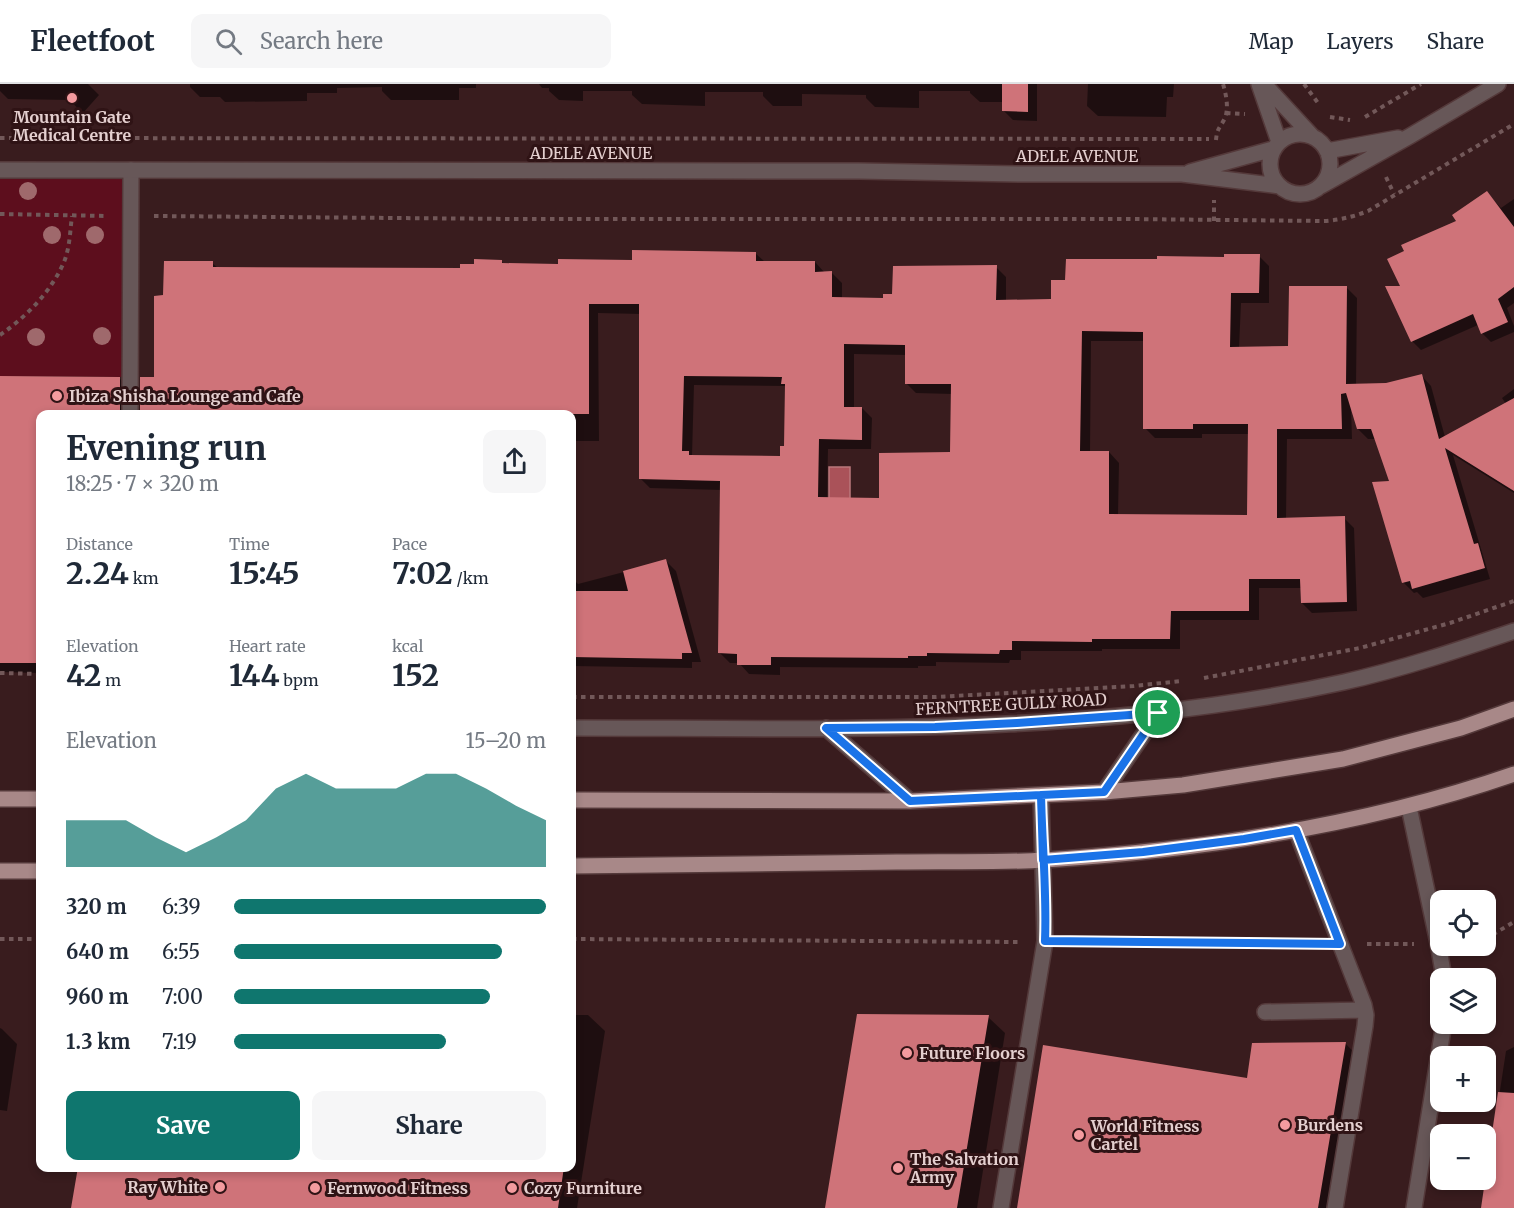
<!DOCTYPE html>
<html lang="en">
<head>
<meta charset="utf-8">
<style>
	:root { --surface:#fff; --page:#f6f6f7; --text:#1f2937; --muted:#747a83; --line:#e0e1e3; --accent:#0f766e }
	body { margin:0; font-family:Merriweather,serif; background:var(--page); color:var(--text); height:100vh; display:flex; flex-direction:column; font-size:22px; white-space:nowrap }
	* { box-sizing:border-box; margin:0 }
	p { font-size:20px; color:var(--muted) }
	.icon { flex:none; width:33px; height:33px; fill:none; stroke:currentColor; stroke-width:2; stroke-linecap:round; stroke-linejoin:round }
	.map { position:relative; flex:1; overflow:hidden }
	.sheet { position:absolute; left:36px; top:326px; width:540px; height:762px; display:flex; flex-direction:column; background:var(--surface); border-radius:12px; box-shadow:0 3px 9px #0003 }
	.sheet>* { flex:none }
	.controls { position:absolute; left:1430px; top:806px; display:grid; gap:12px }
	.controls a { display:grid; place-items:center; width:66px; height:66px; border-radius:12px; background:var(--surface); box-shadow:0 3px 9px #0003; font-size:30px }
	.pin { position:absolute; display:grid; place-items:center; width:51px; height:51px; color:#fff; margin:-26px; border:3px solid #fff; border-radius:50%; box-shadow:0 2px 6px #0007 }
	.round { display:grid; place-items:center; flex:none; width:63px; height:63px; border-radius:12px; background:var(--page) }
	.summary { display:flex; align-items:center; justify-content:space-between; height:102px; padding:0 30px }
	h1 { font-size:33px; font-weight:700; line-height:45px }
	.figures { display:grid; grid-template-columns:repeat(3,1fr); gap:9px; height:102px; padding:6px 30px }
	.figures div { display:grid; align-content:center }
	.figures b { font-size:30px; font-weight:700 }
	.figures small { font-size:16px; font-weight:400 }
	.figures p { font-size:16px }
	.chart { height:168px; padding:12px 30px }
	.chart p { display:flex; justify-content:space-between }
	.chart svg { width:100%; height:108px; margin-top:6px; fill:var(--accent); opacity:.7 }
	.action { display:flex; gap:12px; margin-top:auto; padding:12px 30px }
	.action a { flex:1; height:69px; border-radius:12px; background:var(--accent); color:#fff; font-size:24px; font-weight:700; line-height:69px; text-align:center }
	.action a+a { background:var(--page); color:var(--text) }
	ul { padding:0 30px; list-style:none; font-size:20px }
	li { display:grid; grid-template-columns:96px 72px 1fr; align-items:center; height:45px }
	li i { height:15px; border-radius:8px; background:var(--accent) }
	header { display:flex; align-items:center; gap:36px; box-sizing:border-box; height:84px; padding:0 30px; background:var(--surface); border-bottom:2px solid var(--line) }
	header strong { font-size:28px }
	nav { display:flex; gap:33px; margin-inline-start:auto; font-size:21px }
	.search { width:420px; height:54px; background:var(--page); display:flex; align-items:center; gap:15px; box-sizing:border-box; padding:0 21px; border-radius:12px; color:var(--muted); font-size:22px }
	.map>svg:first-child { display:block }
</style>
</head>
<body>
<header>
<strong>Fleetfoot</strong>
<div class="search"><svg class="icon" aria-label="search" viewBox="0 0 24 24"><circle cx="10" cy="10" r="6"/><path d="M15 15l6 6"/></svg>Search here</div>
<nav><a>Map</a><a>Layers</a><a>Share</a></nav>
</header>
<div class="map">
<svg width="1514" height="1124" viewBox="0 0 1514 1124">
	<rect width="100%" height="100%" fill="#391c1e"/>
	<path fill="#5d0e1d" d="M 0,86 L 131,86 L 130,293 L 0,292 Z"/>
	<path fill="#aa5259" stroke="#bb787c" stroke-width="1.5" d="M 829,383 L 850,383 L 850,427 L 829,427 Z"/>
	<path fill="#0007" fill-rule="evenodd" d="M 0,0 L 88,0 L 99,11 L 83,29 L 69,16 L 8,15 L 0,7 Z
		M 190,0 L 476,0 L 476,4 L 459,4 L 459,16 L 391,16 L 382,7 L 382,3 L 337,4 L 337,9 L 307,9 L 307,17 L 225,18 L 220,13 L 200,13 L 190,3 Z
		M 539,0 L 1037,0 L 1037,37 L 1013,36 L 1003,26 L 1003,18 L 980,18 L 970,9 L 970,7 L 919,7 L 919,24 L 875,23 L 866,14 L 866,11 L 802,10 L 802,22 L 773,22 L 763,12 L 763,8 L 705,8 L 705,22 L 642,20 L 632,11 L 632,7 L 583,7 L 583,17 L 559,16 L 549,7 L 549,4 L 542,4 Z
		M 1088,0 L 1174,0 L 1173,13 L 1167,13 L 1166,33 L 1098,32 L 1087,22 Z
		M 1487,109 L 1501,124 L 1514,115 L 1514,219 L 1507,224 L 1514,242 L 1514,248 L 1491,258 L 1482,249 L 1478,241 L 1421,266 L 1412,257 L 1402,204 L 1459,137 Z
		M 755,169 L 765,178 L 815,178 L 825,189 L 832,189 L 842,199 L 842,214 L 884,215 L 894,211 L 996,183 L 1006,193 L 1006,217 L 1052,217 L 1226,174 L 1259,172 L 1269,182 L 1269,219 L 1241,219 L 1239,264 L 1290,263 L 1347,204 L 1357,214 L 1356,302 L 1386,301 L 1421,291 L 1431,302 L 1445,353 L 1506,320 L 1502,314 L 1514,305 L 1514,409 L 1453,371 L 1490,495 L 1423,514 L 1417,508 L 1414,509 L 1404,499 L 1391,399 L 1376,355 L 1368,355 L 1358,345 L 1351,323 L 1352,355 L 1287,355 L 1286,435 L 1344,434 L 1354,444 L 1357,527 L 1312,529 L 1302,519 L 1302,504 L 1259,504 L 1259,536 L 1180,536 L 1180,565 L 1102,565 L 1102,567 L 1021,567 L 1021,576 L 1010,576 L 1009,579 L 936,578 L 936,582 L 918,582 L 918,584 L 780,583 L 780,591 L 749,590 L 739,579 L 730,579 L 720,569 L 721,406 L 650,404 L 640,394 L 641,230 L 598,229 L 599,357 L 572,357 L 572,330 L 141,330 L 155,295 L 164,213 L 212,179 L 218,184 L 461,185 L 501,177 L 505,181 L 560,182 ZM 1091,257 L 1144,257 L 1145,344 L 1155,354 L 1202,354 L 1202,350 L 1249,350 L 1248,432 L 1118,431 L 1119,379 L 1109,368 L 1090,368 ZM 854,270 L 907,271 L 906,299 L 916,309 L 952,310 L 952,370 L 880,416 L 827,415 L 828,365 L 871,365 L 872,334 L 862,324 L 854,324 ZM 694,301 L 785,302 L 786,364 L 782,373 L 692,372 Z
		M 0,294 L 120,295 L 130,305 L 131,330 L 40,330 L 40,589 L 0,588 Z
		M 666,477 L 676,487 L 701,578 L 692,578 L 692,584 L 572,582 L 572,494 L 578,500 Z
		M 572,931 L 588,931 L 605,947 L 577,1124 L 73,1124 L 80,1083 L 572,1083 Z
		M 988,933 L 1005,949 L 977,1124 L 827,1124 Z
		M 0,944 L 2,945 L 17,960 L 7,1027 L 0,1026 Z
		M 1345,959 L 1364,979 L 1340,1124 L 1019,1124 L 1248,996 Z
		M 1514,963 L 1514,1124 L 1482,1124 L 1506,967 Z"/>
	<path fill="#cf7379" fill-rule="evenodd" d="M 1002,0 L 1028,0 L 1028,28 L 1002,27 Z
		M 1487,107 L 1514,143 L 1514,203 L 1498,215 L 1508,238 L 1481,250 L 1473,230 L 1411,258 L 1385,202 L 1400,202 L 1387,175 L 1404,167 L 1401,161 L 1456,137 L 1452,131 Z
		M 632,166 L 756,168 L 756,177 L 815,177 L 815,188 L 832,187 L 832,213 L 883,214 L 883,210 L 892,210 L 893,182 L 997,181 L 996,216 L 1051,215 L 1051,196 L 1065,196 L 1066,175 L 1157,175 L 1157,172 L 1224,173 L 1224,170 L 1260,170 L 1259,209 L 1231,209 L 1230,263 L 1288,262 L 1289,202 L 1347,202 L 1346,300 L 1386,299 L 1422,290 L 1439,355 L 1514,314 L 1514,407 L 1445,364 L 1474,460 L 1478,459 L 1485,484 L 1412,505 L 1410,497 L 1402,499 L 1372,398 L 1389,397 L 1371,345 L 1357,345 L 1346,309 L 1341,310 L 1342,345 L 1277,345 L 1277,434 L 1345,432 L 1347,518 L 1301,519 L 1300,495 L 1249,495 L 1249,527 L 1171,527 L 1170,555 L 1092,555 L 1092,558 L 1012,557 L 1012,566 L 1000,566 L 999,570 L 927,569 L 927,572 L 908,572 L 908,574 L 771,573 L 771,581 L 737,581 L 737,570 L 718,569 L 720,397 L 639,395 L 639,220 L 589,220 L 589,330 L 140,330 L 140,293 L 154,293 L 154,212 L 163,211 L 164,177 L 213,177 L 213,183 L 460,184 L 460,180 L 474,180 L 474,175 L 502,176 L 502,179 L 558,180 L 558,175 L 632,176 ZM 1082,247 L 1143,248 L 1143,345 L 1193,345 L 1193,340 L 1248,340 L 1247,431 L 1109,430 L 1109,367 L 1080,367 ZM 844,260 L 905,261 L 905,300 L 951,300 L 950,368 L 879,369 L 879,414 L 818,413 L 819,355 L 862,356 L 862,323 L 844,323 ZM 684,292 L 782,293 L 781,300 L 785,300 L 784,362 L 780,362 L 780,372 L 689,371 L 689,367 L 682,367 Z
		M 0,292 L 120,293 L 120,330 L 40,330 L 40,579 L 0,579 Z
		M 666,475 L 692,569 L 682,569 L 682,575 L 572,573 L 572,507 L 628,507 L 623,487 Z
		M 857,930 L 989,931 L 957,1124 L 825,1124 Z
		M 1346,958 L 1318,1124 L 1017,1124 L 1043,961 L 1247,994 L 1252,959 Z
		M 1498,1008 L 1514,1009 L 1514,1124 L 1481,1124 Z
		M 78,1083 L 564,1083 L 558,1124 L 71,1124 Z"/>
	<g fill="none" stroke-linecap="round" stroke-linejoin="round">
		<defs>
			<path id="service" d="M 130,330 L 131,86
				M 1409,723 L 1438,859 L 1444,894
				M 1296,746 L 1364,921 L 1366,931 L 1365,942 L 1335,1124
				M 1265,928 L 1365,926
				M 1001,1124 L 1045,857 L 1041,711
				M 1414,1124 L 1444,939"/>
			<path id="minor" d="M 1259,0 L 1279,58
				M 1264,0 L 1312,52
				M1270 80a30 30 0 1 1 60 0a30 30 0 1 1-60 0Z
				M 1327,67 L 1398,54
				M 0,86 L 859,87 L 1021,90 L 1182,90 L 1280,102
				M 1190,88 L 1273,65
				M 1321,102 L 1410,52 L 1498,0
				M 572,644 C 829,644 1091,654 1344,598 C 1402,585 1458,566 1514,547
				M 826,644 L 910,717
				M 1104,708 L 1158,629"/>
			<path id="primary" d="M 0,715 L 40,715
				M 572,716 L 910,717 L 1104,708 L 1183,701 L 1343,675 L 1461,644 L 1514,625
				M 572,782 C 680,781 788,780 897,778 C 946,777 996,779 1045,776 C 1203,766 1364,742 1514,690
				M 0,787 L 40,787"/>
		</defs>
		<use href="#service" stroke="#54393a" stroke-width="18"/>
		<use href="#minor" stroke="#54393a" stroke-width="18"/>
		<use href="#primary" stroke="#54393a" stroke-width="18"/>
		<path stroke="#725859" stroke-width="4" stroke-dasharray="4.5 4.5" stroke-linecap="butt" d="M 1304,0 L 1318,19
			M 1226,29 L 1245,30
			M 1330,33 L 1350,36
			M 1365,33 L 1421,0
			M 0,54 L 1209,55
			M 1216,56 C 1217,44 1220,44 1225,34 C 1229,24 1226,10 1223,0
			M 1386,93 L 1394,110
			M 0,130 L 106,132
			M 154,132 L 515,135 L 1129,135 L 1324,137 C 1339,136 1353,133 1368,127 L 1514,40
			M 1214,137 L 1214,116
			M 0,251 C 26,233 51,208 64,178 C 70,163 70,147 72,132
			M 0,589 L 40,590
			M 1204,594 L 1360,564 L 1450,539 L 1514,517
			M 572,613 L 935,613 L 1134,602 L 1181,597
			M 0,855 L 40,855
			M 572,855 L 1021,858
			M 1485,855 L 1514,838
			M 1070,857 L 1315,860
			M 1367,860 L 1414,860"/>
		<use href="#service" stroke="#675758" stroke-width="15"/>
		<use href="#minor" stroke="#675758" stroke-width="15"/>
		<use href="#primary" stroke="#a88888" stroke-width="15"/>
	</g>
	<g fill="#9f696c">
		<circle cx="28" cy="107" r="9"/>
		<circle cx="52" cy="151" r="9"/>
		<circle cx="95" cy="151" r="9"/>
		<circle cx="102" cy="252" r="9"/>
		<circle cx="36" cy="253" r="9"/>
	</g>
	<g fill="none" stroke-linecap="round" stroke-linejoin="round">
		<defs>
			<path id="route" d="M 1158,629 L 1104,708 L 1041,711 C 1042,759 1047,809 1045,857 L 1340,860 L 1296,746 L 1244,755 L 1143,768 L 1043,776 L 1041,711 L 910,717 L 826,644 L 935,643 L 1017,639 L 1158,629"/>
		</defs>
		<use href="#route" stroke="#fff" stroke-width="12"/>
		<use href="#route" stroke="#1a73e8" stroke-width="8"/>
	</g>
	<g fill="#f49b9f" stroke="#2f1315" stroke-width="2">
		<circle cx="72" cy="14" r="6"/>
		<circle cx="57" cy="312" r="6"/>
		<circle cx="907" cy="969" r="6"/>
		<circle cx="1285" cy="1041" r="6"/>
		<circle cx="1079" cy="1051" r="6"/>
		<circle cx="898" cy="1084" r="6"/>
		<circle cx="220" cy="1103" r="6"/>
		<circle cx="315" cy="1104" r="6"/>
		<circle cx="512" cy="1104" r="6"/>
	</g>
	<g text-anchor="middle" stroke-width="6" stroke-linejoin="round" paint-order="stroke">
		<g font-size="16" font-weight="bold" fill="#e4cfcf" stroke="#2f1315" text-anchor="start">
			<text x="72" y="39" text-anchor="middle">Mountain Gate<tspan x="72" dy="18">Medical Centre</tspan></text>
			<text x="69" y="318">Ibiza Shisha Lounge and Cafe</text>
			<text x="919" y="975">Future Floors</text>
			<text x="1297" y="1047">Burdens</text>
			<text x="1091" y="1048">World Fitness<tspan x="1091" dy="18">Cartel</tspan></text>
			<text x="910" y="1081">The Salvation<tspan x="910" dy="18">Army</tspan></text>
			<text x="208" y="1109" text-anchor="end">Ray White</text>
			<text x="327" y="1110">Fernwood Fitness</text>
			<text x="524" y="1110">Cozy Furniture</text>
		</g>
		<g font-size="16" fill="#e4cfcf" stroke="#2f1315">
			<text x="591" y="75">ADELE AVENUE</text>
			<text x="1077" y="78">ADELE AVENUE</text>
			<text transform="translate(1011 620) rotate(-3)" y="6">FERNTREE GULLY ROAD</text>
		</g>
	</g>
</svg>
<div class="controls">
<a><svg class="icon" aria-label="locate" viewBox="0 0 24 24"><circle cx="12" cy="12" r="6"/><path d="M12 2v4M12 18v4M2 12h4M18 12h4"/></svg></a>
<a><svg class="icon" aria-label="layers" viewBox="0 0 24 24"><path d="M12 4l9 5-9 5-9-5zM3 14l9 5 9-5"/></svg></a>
<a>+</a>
<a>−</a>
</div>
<div class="pin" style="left:1158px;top:629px;background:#1e9e55"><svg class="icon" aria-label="arrive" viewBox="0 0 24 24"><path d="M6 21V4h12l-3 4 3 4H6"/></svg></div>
<section class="sheet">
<div class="summary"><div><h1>Evening run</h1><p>18:25 · 7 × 320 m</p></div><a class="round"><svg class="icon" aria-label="share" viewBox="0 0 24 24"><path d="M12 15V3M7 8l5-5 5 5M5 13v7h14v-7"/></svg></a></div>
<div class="figures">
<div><p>Distance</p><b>2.24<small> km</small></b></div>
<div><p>Time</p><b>15:45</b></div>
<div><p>Pace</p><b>7:02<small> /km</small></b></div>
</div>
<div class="figures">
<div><p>Elevation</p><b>42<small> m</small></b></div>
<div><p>Heart rate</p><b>144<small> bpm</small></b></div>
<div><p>kcal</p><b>152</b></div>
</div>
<div class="chart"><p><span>Elevation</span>15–20 m</p>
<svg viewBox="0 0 160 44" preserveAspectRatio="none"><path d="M0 44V25L10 25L20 25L30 32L40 38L50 32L60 25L70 12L80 6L90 12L100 12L110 12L120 6L130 6L140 12L150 19L160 25V44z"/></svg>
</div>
<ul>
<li><b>320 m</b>6:39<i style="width:100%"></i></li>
<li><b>640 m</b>6:55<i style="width:86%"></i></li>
<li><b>960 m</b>7:00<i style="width:82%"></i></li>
<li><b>1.3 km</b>7:19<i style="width:68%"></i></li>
</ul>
<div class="action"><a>Save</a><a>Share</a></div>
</section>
</div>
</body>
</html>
